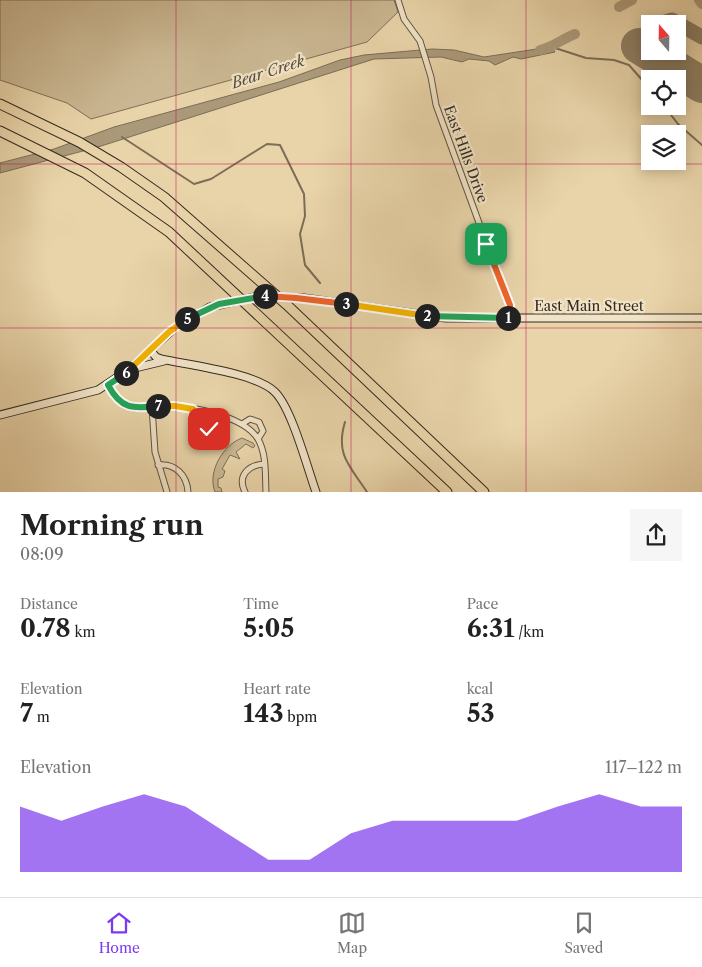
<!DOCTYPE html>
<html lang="en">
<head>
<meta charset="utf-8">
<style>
	:root { --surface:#fff; --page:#f6f6f6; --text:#222; --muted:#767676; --line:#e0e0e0; --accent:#7c3aed }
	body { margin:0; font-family:"Libre Caslon Text",serif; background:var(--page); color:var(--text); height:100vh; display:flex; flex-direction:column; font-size:19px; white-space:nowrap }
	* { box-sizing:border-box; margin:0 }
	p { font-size:16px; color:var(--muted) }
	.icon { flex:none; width:28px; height:28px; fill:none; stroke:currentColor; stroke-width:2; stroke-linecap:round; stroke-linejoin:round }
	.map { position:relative; height:492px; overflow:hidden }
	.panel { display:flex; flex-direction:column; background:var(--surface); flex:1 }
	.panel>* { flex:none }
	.needle { width:32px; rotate:340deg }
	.tools { position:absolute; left:641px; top:15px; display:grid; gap:10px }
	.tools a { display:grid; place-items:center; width:45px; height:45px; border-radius:0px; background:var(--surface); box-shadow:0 2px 12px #0003; font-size:25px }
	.pin { position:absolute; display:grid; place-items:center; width:42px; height:42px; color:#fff; margin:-21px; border-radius:10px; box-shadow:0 2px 8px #0006 }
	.km { position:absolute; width:25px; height:25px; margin:-12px; border-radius:50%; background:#222; color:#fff; font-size:14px; line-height:25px; text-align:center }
	.round { display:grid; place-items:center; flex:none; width:52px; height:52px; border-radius:0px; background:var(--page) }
	.headline { display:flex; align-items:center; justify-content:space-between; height:85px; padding:0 20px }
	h1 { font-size:28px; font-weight:700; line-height:38px }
	.metrics { display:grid; grid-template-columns:repeat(3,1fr); gap:8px; height:85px; padding:5px 20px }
	.metrics div { display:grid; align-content:center }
	.metrics b { font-size:25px; font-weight:700 }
	.metrics small { font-size:14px; font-weight:400 }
	.metrics p { font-size:14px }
	.chart { height:140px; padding:10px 20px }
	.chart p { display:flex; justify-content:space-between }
	.chart svg { width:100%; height:90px; margin-top:5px; fill:var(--accent); opacity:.7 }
	.tab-bar { display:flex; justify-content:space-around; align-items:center; height:70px; border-top:1px solid var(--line); background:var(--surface); font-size:14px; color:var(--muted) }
	.tab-bar a { display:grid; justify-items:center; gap:2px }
	.tab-bar .on { color:var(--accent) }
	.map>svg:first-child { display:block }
</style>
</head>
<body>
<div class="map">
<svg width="702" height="492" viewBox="0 0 702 492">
	<rect width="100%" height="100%" fill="#e9d4a9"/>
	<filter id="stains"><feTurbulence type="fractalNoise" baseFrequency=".004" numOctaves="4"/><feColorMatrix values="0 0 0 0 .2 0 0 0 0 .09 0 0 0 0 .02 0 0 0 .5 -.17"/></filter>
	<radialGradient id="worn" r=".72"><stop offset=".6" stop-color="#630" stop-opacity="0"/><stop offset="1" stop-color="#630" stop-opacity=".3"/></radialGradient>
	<path fill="#cab792" stroke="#7e7059" d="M 0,0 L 394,0 L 398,12 L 367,42 L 91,119 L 67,103 L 0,80 Z
		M 242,438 L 253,443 L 255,446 L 253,448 L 246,444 L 236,452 L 240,459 L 230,455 L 222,469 L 225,471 L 223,477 L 218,479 L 218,487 L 221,488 L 222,492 L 215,492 C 207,472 223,445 242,438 Z"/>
	<path fill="#ab9a7a" stroke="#7b6d56" d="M 550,44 L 555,52 L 521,59 L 513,57 L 495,65 L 489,61 L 469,59 L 462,62 L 441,57 L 374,59 L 98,147 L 0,173 L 0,163 L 54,149 L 114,127 L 279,82 L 340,60 L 364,55 L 432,49 L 454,50 L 484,57 L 537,49 Z"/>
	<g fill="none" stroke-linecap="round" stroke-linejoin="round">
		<path stroke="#7b6d56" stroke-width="2" d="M 552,47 L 586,58 L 614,60 L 629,65 L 650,89
			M 664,106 L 678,124 L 702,145
			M 122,137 L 194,184 L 211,179 L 267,144 L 280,145 L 304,194 L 305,216 L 300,234 L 305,265 L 320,283
			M 345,422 C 335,455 350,466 367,492"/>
		<path stroke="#ab9a7a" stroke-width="10" d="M 699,0 L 702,4
			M 619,7 L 632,0
			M 540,50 C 553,47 562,39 575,34"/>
		<path stroke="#8e7f64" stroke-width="15" d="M 659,24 L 672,20 L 702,37
			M 643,49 L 650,36"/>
		<path stroke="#8e7f64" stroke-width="36" d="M 639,46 L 702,85"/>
		<defs>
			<path id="street" d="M 398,0 L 404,19 L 420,41 L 431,77 L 436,105 L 509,305 L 511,318
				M 108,385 C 112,393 116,401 125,405 C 137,411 154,406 167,406 C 192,406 244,416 258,439 C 267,455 265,475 266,492
				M 152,407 L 155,452 L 167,492
				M 193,409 L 194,419 L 202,428 L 215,427 L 224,417
				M 242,424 L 250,419 L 259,422 L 263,431 L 258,439
				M 158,465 C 175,463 187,475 188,492
				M 245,492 C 237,476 248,465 264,464"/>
			<path id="secondary" d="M 304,298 L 446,318 L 702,318
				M 150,350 L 156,357 L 161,359 C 189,365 256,373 275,392 C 292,409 307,467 316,492
				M 131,369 L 164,361
				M 0,415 L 98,390 L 128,370 L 176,327 L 210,307"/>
			<path id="highway" d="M 0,104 L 79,142 L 121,167 L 164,197 L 287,305 L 484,492
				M 0,131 L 85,173 L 169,232 L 447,492"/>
		</defs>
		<use href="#street" stroke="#605442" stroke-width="7"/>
		<use href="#secondary" stroke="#332a20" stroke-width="9"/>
		<use href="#highway" stroke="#332a20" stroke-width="11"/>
		<use href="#street" stroke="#f1e3c7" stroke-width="5"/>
		<use href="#secondary" stroke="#f1e3c7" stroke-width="7"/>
		<use href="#highway" stroke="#e9d4a9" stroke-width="9"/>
		<defs>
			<path id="secondary-bridge" d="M 210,307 L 255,297 L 304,298"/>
		</defs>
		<use href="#secondary-bridge" stroke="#332a20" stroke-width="9" stroke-linecap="butt"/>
		<use href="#secondary-bridge" stroke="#f1e3c7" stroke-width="7"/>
	</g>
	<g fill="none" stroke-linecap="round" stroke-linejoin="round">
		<defs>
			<path id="split-1" d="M 486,244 L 510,305 L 511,318 L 508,318"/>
			<path id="split-2" d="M 427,316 L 508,318"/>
			<path id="split-3" d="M 346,304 L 427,316"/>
			<path id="split-4" d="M 265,296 L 296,298 L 346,304"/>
			<path id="split-5" d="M 187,319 L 219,304 L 265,296"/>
			<path id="split-6" d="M 126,373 L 169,332 L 187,319"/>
			<path id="split-7" d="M 126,373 L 108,385 C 121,409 132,409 158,406"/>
			<path id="split-8" d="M 158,406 L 175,406 L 193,409 C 191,421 198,427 209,429"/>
		</defs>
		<use href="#split-1" stroke="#fff" stroke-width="10"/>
		<use href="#split-2" stroke="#fff" stroke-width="10"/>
		<use href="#split-3" stroke="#fff" stroke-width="10"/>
		<use href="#split-4" stroke="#fff" stroke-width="10"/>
		<use href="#split-5" stroke="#fff" stroke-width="10"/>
		<use href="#split-6" stroke="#fff" stroke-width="10"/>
		<use href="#split-7" stroke="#fff" stroke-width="10"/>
		<use href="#split-8" stroke="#fff" stroke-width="10"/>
		<use href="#split-1" stroke="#f0652b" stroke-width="6"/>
		<use href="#split-2" stroke="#22a559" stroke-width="6"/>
		<use href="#split-3" stroke="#f5b400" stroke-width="6"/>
		<use href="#split-4" stroke="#f0652b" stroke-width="6"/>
		<use href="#split-5" stroke="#22a559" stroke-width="6"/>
		<use href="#split-6" stroke="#f5b400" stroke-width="6"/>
		<use href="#split-7" stroke="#22a559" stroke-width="6"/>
		<use href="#split-8" stroke="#f5b400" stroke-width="6"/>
	</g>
	<path fill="none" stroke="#c2185b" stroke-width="1" stroke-opacity="0.55" d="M 176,0 L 176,492M 351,0 L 351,492M 526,0 L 526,492M 0,164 L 702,164M 0,328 L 702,328"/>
	<g text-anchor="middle" stroke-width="4.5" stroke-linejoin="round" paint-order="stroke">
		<g font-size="14" fill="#332a20" stroke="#f1e3c7">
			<text transform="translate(466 154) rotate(70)" y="5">East Hills Drive</text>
			<text x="589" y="311">East Main Street</text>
		</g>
		<g font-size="15" font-style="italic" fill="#574c3b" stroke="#f1e3c7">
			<text transform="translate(268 72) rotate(-18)" y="5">Bear Creek</text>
		</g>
	</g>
	<rect width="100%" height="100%" filter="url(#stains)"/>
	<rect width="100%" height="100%" fill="url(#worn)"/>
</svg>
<div class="tools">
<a><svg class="needle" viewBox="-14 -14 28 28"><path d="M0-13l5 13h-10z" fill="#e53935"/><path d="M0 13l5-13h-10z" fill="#767676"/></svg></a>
<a><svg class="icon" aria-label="locate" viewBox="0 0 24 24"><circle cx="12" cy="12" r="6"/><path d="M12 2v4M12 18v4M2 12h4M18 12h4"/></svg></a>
<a><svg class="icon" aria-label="layers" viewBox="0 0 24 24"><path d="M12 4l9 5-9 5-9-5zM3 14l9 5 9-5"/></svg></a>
</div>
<div class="pin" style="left:486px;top:244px;background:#1e9e55"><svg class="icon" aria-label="arrive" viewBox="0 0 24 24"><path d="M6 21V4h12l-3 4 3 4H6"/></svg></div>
<div class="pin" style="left:209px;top:429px;background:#d93025"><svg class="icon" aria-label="check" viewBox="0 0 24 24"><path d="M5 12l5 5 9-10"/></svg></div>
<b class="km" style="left:508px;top:318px">1</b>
<b class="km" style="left:427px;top:316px">2</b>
<b class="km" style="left:346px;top:304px">3</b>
<b class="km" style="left:265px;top:296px">4</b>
<b class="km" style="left:187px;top:319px">5</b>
<b class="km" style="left:126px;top:373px">6</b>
<b class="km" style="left:158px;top:406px">7</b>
</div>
<section class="panel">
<div class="headline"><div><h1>Morning run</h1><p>08:09</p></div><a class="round"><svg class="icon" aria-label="share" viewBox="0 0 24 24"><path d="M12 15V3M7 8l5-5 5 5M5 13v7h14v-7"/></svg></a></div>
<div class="metrics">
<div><p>Distance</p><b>0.78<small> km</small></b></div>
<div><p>Time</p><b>5:05</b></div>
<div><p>Pace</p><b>6:31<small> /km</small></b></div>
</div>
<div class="metrics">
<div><p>Elevation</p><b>7<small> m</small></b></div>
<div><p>Heart rate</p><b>143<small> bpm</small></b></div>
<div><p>kcal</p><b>53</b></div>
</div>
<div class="chart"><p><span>Elevation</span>117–122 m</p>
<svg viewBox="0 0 160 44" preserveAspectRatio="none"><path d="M0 44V12L10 19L20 12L30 6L40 12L50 25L60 38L70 38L80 25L90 19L100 19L110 19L120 19L130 12L140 6L150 12L160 12V44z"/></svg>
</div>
</section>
<nav class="tab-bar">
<a class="on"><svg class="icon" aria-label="home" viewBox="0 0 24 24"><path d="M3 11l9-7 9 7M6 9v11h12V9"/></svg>Home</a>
<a><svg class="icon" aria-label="map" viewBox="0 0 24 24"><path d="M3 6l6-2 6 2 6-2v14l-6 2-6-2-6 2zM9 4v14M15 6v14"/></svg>Map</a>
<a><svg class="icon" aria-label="saved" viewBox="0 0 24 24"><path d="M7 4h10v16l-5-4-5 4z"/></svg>Saved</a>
</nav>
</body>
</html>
